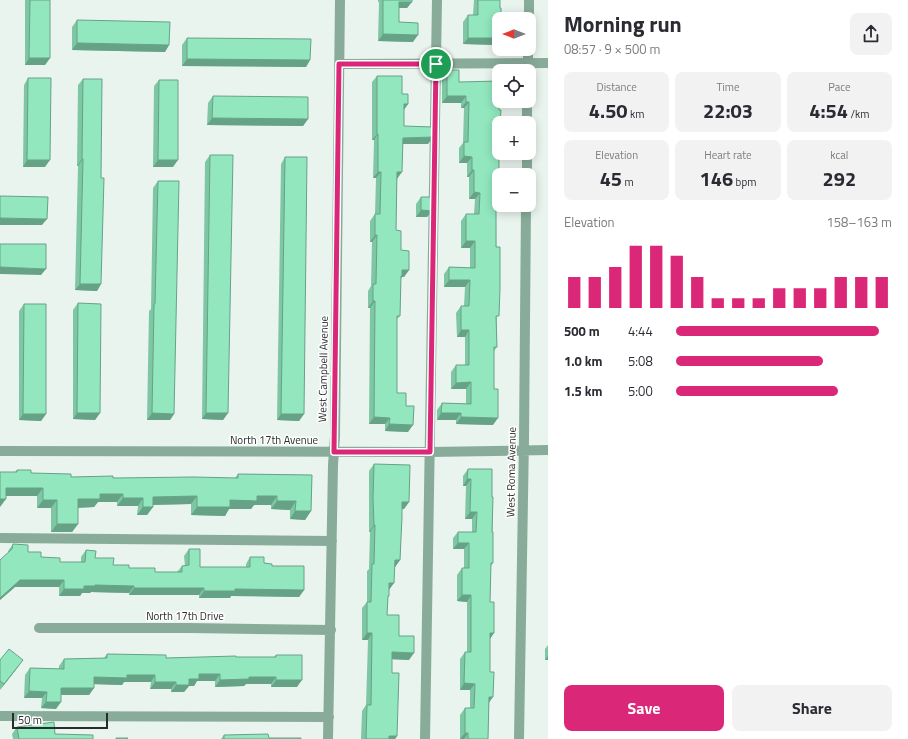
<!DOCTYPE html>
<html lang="en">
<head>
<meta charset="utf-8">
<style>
	:root { --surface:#fff; --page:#f2f2f3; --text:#2b2b33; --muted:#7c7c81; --accent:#db2777 }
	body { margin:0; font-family:"Titillium Web",sans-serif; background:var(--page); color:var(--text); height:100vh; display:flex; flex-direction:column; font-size:15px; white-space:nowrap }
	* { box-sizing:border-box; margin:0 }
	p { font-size:13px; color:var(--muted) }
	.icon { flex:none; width:22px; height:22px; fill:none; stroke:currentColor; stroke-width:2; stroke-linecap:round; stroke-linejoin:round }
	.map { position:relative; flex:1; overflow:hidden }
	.details { display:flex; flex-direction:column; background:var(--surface); width:360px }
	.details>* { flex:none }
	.needle { width:26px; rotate:270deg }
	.controls { position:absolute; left:492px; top:12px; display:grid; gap:8px }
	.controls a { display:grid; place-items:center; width:44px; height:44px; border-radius:8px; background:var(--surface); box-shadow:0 2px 10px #0003; font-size:20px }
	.scale { position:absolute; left:12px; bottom:10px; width:96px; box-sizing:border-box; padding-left:4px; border:2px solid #282c2a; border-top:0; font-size:11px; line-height:14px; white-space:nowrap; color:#282c2a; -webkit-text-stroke:3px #fff; paint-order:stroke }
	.pin { position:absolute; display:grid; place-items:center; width:34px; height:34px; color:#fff; margin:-17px; border:2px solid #fff; border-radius:50%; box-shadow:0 1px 4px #0007 }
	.round { display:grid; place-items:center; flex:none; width:42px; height:42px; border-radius:8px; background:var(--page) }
	.summary { display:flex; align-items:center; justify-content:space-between; height:68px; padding:0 16px }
	h1 { font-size:22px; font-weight:700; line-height:30px }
	.figures { display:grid; grid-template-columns:repeat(3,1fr); gap:6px; height:68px; padding:4px 16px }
	.figures div { display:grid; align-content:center; border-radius:8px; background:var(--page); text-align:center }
	.figures b { font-size:20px; font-weight:700 }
	.figures small { font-size:11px; font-weight:400 }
	.figures p { font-size:11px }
	.chart { height:112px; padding:8px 16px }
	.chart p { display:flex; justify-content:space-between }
	.chart svg { width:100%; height:72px; margin-top:4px; stroke:var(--accent); stroke-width:6 }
	.primary-button { display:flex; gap:8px; margin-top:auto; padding:8px 16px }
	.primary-button a { flex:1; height:46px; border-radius:8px; background:var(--accent); color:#fff; font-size:16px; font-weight:700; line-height:46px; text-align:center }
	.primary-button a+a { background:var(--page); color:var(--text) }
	ul { padding:0 16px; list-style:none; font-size:13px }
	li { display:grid; grid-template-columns:64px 48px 1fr; align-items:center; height:30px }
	li i { height:10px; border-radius:5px; background:var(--accent) }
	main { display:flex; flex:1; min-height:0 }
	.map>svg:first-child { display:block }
</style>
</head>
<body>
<main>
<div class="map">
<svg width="548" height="739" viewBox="0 0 548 739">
	<rect width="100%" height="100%" fill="#eaf4ef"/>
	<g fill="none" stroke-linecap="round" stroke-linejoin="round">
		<path stroke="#89ac9a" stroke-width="10" d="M 529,19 L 529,0
			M 339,64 L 548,63
			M 528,71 L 528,49
			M 527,123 L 527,101
			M 527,175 L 527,153
			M 0,451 L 430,452 L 548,450
			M 0,538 L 332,541
			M 39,628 L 189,628 L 331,630
			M 0,716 L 329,717
			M 328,739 L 333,465 L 335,436 L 340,0
			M 425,739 L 437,0
			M 519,739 L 524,439 L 526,205"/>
	</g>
	<path fill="#7ec7a4" d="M 25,0 L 50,0 L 50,58 L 45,65 L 25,65 Z
		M 378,0 L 412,0 L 407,8 L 399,8 L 399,22 L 413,42 L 378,41 L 379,2 L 378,2 Z
		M 474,0 L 500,0 L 496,45 L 463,44 L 463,22 L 468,15 L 473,15 Z
		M 77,20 L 169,45 L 165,52 L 72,50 L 72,27 Z
		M 187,38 L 310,60 L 306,67 L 182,66 L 182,45 Z
		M 447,70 L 459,82 L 499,123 L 499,171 L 497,173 L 496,206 L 497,347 L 494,351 L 493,425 L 456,424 L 456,420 L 437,420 L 437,410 L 442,403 L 466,404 L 466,389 L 451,389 L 451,372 L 456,365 L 465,365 L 465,337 L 457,337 L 456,313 L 461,306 L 464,306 L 465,287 L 444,287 L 444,274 L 449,267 L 470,268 L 470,248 L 461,248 L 461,221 L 466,214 L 474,214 L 475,199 L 469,199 L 469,177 L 467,177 L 467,163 L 459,163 L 459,148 L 463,143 L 464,108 L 461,108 L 461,103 L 442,103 L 442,77 Z
		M 377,76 L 402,94 L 408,104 L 404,110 L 404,126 L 428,144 L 403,144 L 397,179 L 396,230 L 401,250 L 409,270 L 404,277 L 402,277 L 401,278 L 400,316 L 397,319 L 397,393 L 406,406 L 408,432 L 385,431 L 385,424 L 369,424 L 370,308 L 368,308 L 368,291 L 371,286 L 372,242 L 370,242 L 370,221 L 375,214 L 376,178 L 373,178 L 374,140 L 372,140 L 372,82 Z
		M 28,78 L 45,167 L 23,167 L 24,85 Z
		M 83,79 L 101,178 L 101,284 L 97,291 L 75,290 L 78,166 L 77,166 L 78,85 Z
		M 159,80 L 173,167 L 153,167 L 154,86 Z
		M 213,96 L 308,119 L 303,126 L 207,125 L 208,103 Z
		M 210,155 L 228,413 L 223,420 L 202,419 L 205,162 Z
		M 285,157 L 304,414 L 299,421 L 277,420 L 281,164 Z
		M 158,181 L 174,414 L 170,420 L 147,420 L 149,311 L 151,309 L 153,188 Z
		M 421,197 L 432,211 L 427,217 L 416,217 L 416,204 Z
		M 78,303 L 100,413 L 95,420 L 73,419 L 73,310 Z
		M 24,304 L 46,414 L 41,421 L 19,420 L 19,311 Z
		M 374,464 L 409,502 L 404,509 L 402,509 L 400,560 L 395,567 L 394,567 L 389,589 L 389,596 L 388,597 L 387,615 L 399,636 L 409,660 L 392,659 L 392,673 L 397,736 L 395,739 L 361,739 L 362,711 L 366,705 L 368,640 L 362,640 L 362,608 L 367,602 L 367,571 L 369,569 L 370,532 L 369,532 L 369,471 Z
		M 468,469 L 492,497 L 493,563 L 491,566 L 490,602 L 494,633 L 490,639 L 488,739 L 460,739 L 460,715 L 465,708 L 470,708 L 470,690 L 460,690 L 460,659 L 465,652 L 467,652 L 467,602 L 457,601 L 457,575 L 462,568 L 464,568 L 464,549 L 453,549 L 453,538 L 458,532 L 472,532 L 472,519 L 465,519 L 466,486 L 463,486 L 463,476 Z
		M 17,470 L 31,473 L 71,477 L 113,478 L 235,478 L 238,474 L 312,475 L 311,511 L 305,520 L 290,519 L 290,510 L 271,509 L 271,505 L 254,505 L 251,509 L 229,509 L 225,516 L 191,515 L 191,504 L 153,505 L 153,507 L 147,515 L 137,515 L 138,506 L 117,506 L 117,502 L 98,502 L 94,507 L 78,508 L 78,524 L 72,532 L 51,532 L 51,508 L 37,508 L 37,496 L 6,496 L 0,507 L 15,472 Z
		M 13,544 L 28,552 L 41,557 L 60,562 L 81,562 L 81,557 L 86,550 L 95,558 L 113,565 L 129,568 L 155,572 L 177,572 L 182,566 L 185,566 L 184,556 L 189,549 L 200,567 L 246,567 L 246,564 L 250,557 L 264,563 L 272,566 L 304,590 L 299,597 L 231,596 L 230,598 L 199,598 L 199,595 L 129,595 L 129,593 L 91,592 L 90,593 L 82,593 L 80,596 L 59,596 L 59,587 L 15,587 L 0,600 L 0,560 L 8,553 L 8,551 Z
		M 548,645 L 548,660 L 545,660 L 545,649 Z
		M 107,654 L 166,658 L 236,657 L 274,657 L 276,655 L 297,687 L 271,687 L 271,684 L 246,684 L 244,686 L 215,687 L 215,681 L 197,681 L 194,686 L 189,686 L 184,692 L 171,692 L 171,689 L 150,689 L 151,682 L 124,682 L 122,685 L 94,684 L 94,688 L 89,695 L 61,695 L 56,709 L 41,708 L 42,698 L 24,698 L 25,675 L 30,668 L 59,669 L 59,666 L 64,659 L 104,658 Z
		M 0,660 L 18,667 L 0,690 Z
		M 17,727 L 55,734 L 93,739 L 13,739 L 12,734 Z
		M 224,735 L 269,738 L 301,739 L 221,739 Z"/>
	<path fill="#66a286" d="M 399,2 L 412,2 L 407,8 L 395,8 Z
		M 383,34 L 418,35 L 413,42 L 378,41 Z
		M 468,38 L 499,38 L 499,41 L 496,45 L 463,44 Z
		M 77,43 L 169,45 L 165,52 L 72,50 Z
		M 29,58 L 50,58 L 45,65 L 25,65 Z
		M 187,59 L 310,60 L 306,67 L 182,66 Z
		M 447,96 L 466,96 L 461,103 L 442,103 Z
		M 466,102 L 469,102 L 464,108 L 461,108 Z
		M 404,104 L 408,104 L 403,111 Z
		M 212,118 L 308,119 L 303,126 L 207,125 Z
		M 377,134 L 378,134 L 374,140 L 372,140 Z
		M 433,137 L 428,144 L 398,144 L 403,138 Z
		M 464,156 L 472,157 L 467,163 L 459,163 Z
		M 82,159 L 83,159 L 78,166 L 77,166 Z
		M 27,160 L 50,160 L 45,167 L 23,167 Z
		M 158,160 L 178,160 L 173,167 L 153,167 Z
		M 472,170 L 474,170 L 469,177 L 467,177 Z
		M 378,172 L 381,172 L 376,178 L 373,178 Z
		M 397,172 L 402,172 L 397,179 Z
		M 474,192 L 480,193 L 475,199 L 469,199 Z
		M 421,210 L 432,211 L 427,217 L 416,217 Z
		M 0,218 L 47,219 L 42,225 L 0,225 Z
		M 375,235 L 377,235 L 372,242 L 370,242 Z
		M 466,241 L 475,241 L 470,248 L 461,248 Z
		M 0,267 L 46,269 L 41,275 L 0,274 Z
		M 402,270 L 409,270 L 404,277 L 402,277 L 398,283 Z
		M 449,280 L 470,280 L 465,287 L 444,287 Z
		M 80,284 L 101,284 L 97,291 L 75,290 Z
		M 373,301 L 375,301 L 370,308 L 368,308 Z
		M 461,330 L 469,330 L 465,337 L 457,337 Z
		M 471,382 L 466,389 L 451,389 L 456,383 Z
		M 77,413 L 100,413 L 95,420 L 73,419 Z
		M 152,413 L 174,414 L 170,420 L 147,420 Z
		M 206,413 L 228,413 L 223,420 L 202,419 Z
		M 441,413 L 461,413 L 456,420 L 437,420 Z
		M 23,414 L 46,414 L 41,421 L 19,420 Z
		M 281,414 L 304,414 L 299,421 L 277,420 Z
		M 374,417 L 390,418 L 385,424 L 369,424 Z
		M 461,417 L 498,418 L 493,425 L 456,424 Z
		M 389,424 L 413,425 L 408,432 L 385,431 Z
		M 467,479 L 471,479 L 466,486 L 463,486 Z
		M 6,488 L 43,488 L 37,496 L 0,496 Z
		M 100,494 L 123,494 L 117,502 L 98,502 L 94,507 L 72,508 L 78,499 Z
		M 197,496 L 191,504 L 148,505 L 153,497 Z
		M 257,496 L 277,496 L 271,505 L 254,505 L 251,509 L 229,509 L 225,516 L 191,515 L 197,507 L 230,500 Z
		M 123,498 L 143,498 L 138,506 L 117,506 Z
		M 0,499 L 6,499 L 0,507 Z
		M 43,500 L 57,500 L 51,508 L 37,508 Z
		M 277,501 L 296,501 L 290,510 L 271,509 Z
		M 402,502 L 409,502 L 404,509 L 397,509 Z
		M 143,507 L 153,507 L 147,515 L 137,515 Z
		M 295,511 L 311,511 L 305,520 L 290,519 Z
		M 470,512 L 477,512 L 472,519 L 465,519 Z
		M 57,524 L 78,524 L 72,532 L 51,532 Z
		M 374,525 L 375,525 L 370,532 L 369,532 Z
		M 458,543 L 469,543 L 464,549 L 453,549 Z
		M 395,560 L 400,560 L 395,567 L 390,567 Z
		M 20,580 L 64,580 L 59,587 L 15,587 L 0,600 L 0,598 Z
		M 389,583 L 394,583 L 389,590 L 384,589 Z
		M 95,585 L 134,586 L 129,593 L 91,592 L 90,593 L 82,593 L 80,596 L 59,596 L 64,589 Z
		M 134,588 L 204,588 L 199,595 L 129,595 Z
		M 235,589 L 304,590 L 299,597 L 231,596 L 230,598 L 199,598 L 204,591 Z
		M 462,595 L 471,595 L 467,602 L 457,601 Z
		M 367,633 L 372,633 L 368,640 L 362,640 Z
		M 490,633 L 494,633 L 489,640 Z
		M 392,652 L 414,653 L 409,660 L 387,659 Z
		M 548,656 L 548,660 L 545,660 Z
		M 23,660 L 18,667 L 0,690 L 4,684 Z
		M 199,674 L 220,674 L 215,681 L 197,681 L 194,686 L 189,686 L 184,692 L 171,692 L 176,685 Z
		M 127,675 L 155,675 L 151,682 L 124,682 L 122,685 L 89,684 L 94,677 Z
		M 249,677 L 276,677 L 271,684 L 246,684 L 244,686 L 215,687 L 220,680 Z
		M 276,680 L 302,680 L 297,687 L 271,687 Z
		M 155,682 L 176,682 L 171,689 L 150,689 Z
		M 464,683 L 475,684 L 470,690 L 460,690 Z
		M 61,688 L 94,688 L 89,695 L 57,695 Z
		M 29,691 L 47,692 L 42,698 L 24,698 Z
		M 489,697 L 493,697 L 488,704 Z
		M 46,702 L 61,702 L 56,709 L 41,708 Z
		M 465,733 L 468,733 L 464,739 L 460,739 Z
		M 389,736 L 397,736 L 395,739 L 387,739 Z"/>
	<path fill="#92e7bf" stroke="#66a286" d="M 30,0 L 50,0 L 50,58 L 29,58 Z
		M 383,0 L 412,0 L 412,2 L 399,2 L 399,22 L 418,23 L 418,35 L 383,34 Z
		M 478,0 L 500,0 L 500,8 L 501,8 L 501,19 L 499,19 L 499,38 L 468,38 L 468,15 L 478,15 Z
		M 77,20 L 170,22 L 169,45 L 77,43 Z
		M 187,38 L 311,39 L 310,60 L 187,59 Z
		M 447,70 L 459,70 L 459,82 L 499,81 L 499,110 L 501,110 L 500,123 L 499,123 L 499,171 L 497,171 L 496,206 L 496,247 L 500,247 L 500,289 L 499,316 L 496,316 L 497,347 L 494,347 L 494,389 L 498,389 L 498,418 L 461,417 L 461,413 L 441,413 L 442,403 L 471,404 L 471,382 L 456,383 L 456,365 L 469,365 L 469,330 L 461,330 L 461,306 L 469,306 L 470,280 L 449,280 L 449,267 L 475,268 L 475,241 L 466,241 L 466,214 L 479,214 L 480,193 L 474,192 L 474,170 L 472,170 L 472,157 L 464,156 L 464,142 L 468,142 L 469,102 L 466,102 L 466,96 L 447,96 Z
		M 377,76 L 402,76 L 402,94 L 408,94 L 408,104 L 404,104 L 404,126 L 433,127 L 433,137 L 403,138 L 402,172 L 397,172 L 396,230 L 401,231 L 401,250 L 409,251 L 409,270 L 402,270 L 402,276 L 401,276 L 400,316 L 397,316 L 397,393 L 406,393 L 406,406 L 414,406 L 413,425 L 389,424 L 390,418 L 374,417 L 375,301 L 373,301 L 373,284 L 376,284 L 377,235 L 375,235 L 375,214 L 380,214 L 381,172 L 378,172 L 378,134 L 377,134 Z
		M 28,78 L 51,78 L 50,160 L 27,160 Z
		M 83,79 L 102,79 L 101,178 L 104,178 L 101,284 L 80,284 L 83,159 L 82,159 Z
		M 159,80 L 178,80 L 178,160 L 158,160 Z
		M 213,96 L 308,97 L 308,119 L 212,118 Z
		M 210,155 L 233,155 L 228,413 L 206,413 Z
		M 285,157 L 307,157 L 304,414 L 281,414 Z
		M 158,181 L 179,181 L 174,414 L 152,413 L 154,304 L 155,304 Z
		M 0,196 L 48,197 L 47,219 L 0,218 Z
		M 421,197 L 432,197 L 432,211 L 421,210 Z
		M 0,244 L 46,244 L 46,269 L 0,267 Z
		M 78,303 L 101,304 L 100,413 L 77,413 Z
		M 24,304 L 46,304 L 46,414 L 23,414 Z
		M 374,464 L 410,465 L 409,502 L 402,502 L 402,517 L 400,560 L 395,560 L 394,583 L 389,583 L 389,596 L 388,596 L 387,615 L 399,615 L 399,636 L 414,636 L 414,653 L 392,652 L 392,673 L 399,673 L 397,736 L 389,736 L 389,739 L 366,739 L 367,705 L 371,705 L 372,633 L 367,633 L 367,602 L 371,602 L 372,564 L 374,564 L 375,525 L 374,525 L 373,498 Z
		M 468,469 L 492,469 L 492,497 L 493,497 L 492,532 L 493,532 L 493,563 L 491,563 L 490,602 L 494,602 L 494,633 L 490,633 L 490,672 L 494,672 L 493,697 L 489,697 L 488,739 L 468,739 L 468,733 L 465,733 L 465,708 L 474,708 L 475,684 L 464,683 L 465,652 L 471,652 L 471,595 L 462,595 L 462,568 L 469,568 L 469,543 L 458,543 L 458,532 L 476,532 L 477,512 L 470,512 L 471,479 L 467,479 Z
		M 17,470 L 31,470 L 31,473 L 71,474 L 71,477 L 113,476 L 113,478 L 194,477 L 238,478 L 238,474 L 312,475 L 311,511 L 295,511 L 296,501 L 277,501 L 277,496 L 257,496 L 257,501 L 230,500 L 230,507 L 197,507 L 197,496 L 153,497 L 153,507 L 143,507 L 143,498 L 123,498 L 123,494 L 100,494 L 100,499 L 78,499 L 78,524 L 57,524 L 57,500 L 43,500 L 43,488 L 6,488 L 6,499 L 0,499 L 0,472 L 17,472 Z
		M 13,544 L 28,545 L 28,552 L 41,552 L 41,557 L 60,558 L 60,562 L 85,562 L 86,550 L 96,551 L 95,558 L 114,558 L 113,565 L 129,565 L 129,568 L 155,568 L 155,572 L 182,572 L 182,566 L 189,565 L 189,549 L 200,549 L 200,567 L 250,567 L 250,557 L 264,557 L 264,563 L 272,564 L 272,566 L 304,566 L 304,590 L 235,589 L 235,591 L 204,591 L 204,588 L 134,588 L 134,586 L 95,585 L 95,586 L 84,586 L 84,589 L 64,589 L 64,580 L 20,580 L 0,598 L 0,560 L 12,549 Z
		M 9,649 L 23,660 L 4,684 L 0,681 L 0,660 Z
		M 107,654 L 166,655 L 166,658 L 236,656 L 236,657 L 276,657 L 276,655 L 302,655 L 302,680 L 276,680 L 276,677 L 249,677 L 249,679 L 220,680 L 220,674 L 199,674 L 199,679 L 189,679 L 189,685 L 176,685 L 176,682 L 155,682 L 155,675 L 127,675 L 127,678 L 94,677 L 94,688 L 61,688 L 61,702 L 46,702 L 47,692 L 29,691 L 30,668 L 64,669 L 64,659 L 107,658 Z
		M 54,722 L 55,734 L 93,735 L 93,739 L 19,739 L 17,727 Z
		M 268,734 L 269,738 L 301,738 L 301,739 L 224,739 L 224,735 Z
		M 116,738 L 128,738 L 127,739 L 116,739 Z"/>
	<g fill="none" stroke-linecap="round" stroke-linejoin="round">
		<defs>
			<path id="route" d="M 339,64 L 436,64 L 430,452 L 334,452 Z"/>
		</defs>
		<use href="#route" stroke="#fff" stroke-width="8"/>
		<use href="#route" stroke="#db2777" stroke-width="5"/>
	</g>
	<g text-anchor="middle" stroke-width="3" stroke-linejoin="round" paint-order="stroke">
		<g font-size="11" fill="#282c2a" stroke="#fff">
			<text transform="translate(323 369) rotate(-89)" y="4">West Campbell Avenue</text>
			<text x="274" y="444">North 17th Avenue</text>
			<text transform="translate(511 472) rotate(-89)" y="4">West Roma Avenue</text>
			<text x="185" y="620">North 17th Drive</text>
		</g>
	</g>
</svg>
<div class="controls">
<a><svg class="needle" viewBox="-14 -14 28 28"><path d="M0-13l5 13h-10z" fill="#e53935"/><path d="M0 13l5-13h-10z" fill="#7c7c81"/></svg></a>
<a><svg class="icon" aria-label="locate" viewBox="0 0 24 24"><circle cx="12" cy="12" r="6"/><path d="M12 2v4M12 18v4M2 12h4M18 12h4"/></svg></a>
<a>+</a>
<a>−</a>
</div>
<div class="scale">50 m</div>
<div class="pin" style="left:436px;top:64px;background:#1e9e55"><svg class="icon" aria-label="arrive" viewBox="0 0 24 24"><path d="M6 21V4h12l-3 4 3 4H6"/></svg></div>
</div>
<section class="details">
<div class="summary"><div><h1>Morning run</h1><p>08:57 · 9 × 500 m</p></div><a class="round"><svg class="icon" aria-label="share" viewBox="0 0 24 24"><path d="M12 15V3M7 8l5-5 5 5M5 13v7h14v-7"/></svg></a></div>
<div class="figures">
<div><p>Distance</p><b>4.50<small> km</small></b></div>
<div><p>Time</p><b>22:03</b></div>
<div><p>Pace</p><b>4:54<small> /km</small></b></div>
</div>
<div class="figures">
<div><p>Elevation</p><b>45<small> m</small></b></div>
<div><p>Heart rate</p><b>146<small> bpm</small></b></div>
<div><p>kcal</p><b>292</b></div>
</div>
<div class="chart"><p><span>Elevation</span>158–163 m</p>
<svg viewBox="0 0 160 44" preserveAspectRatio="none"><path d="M5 44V25M15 44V25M25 44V19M35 44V6M45 44V6M55 44V12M65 44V25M75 44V38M85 44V38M95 44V38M105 44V32M115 44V32M125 44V32M135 44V25M145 44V25M155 44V25"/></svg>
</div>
<ul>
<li><b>500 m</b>4:44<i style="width:94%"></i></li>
<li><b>1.0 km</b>5:08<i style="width:68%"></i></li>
<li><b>1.5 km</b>5:00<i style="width:75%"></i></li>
</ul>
<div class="primary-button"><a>Save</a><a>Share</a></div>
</section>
</main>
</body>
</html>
